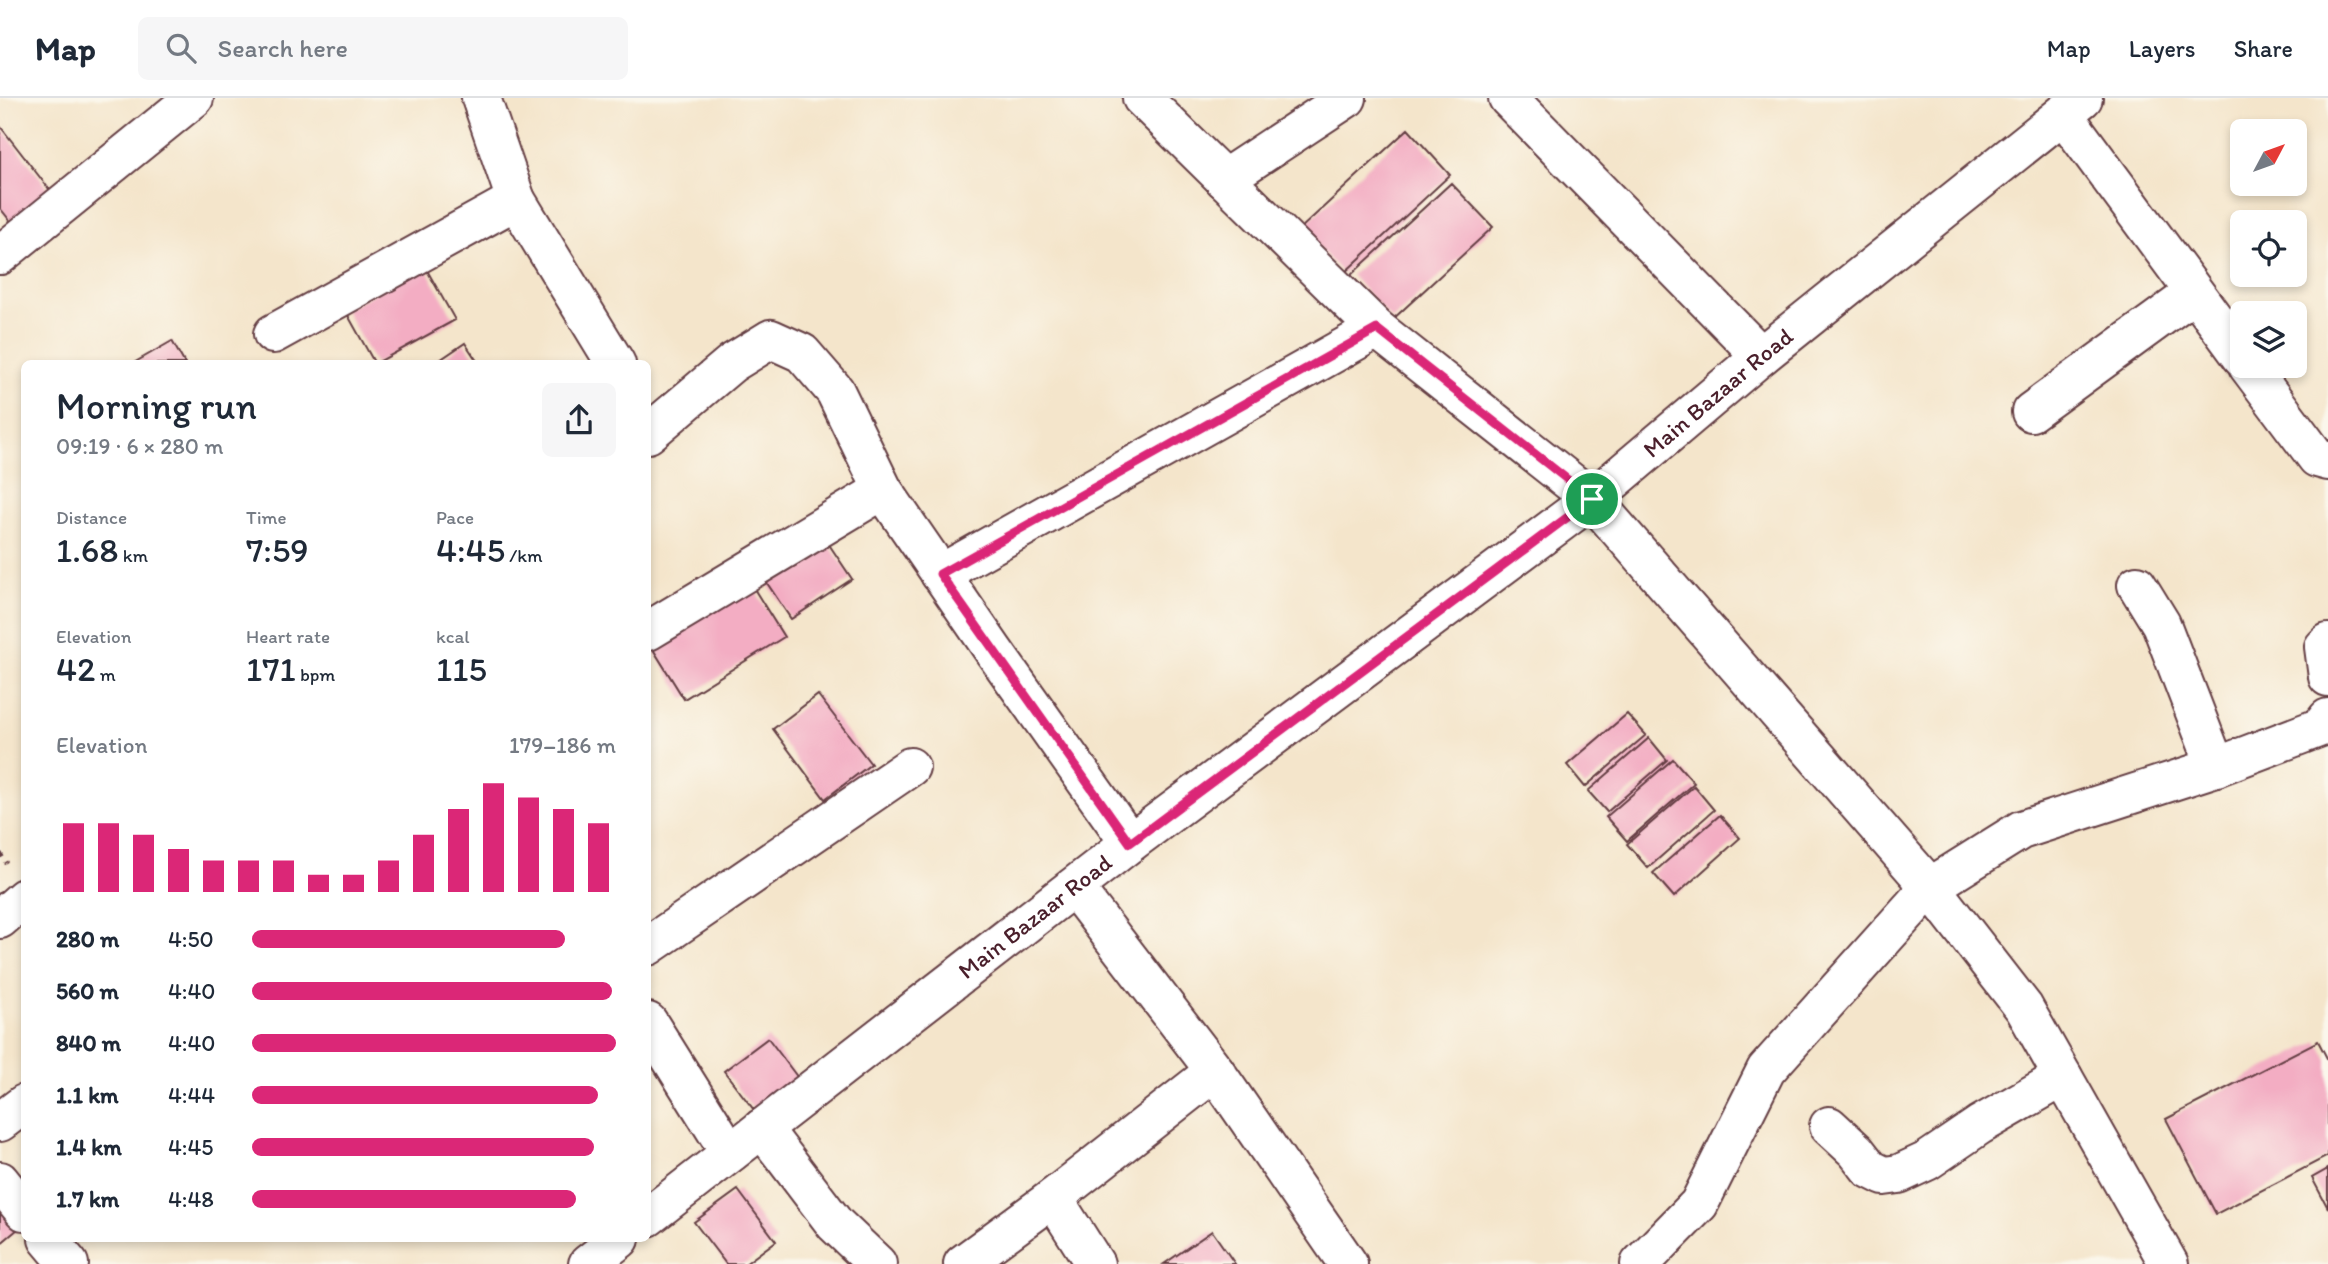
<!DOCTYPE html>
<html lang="en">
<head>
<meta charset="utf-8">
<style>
	:root { --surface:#fff; --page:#f6f6f7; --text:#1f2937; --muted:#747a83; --line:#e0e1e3; --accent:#db2777 }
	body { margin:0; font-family:Itim,sans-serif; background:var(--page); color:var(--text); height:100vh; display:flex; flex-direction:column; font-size:26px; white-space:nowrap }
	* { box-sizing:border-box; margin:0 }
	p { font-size:23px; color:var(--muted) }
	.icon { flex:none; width:38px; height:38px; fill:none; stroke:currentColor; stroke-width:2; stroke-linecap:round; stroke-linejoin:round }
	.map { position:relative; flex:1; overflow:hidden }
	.sheet { position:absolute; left:21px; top:262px; width:630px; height:882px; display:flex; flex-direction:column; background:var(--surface); border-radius:10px; box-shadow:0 4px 10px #0003 }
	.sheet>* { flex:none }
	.needle { width:46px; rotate:49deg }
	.fabs { position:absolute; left:2230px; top:21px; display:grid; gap:14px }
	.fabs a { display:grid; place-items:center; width:77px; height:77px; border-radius:10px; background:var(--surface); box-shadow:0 4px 10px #0003; font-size:35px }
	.pin { position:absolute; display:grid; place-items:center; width:60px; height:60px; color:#fff; margin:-30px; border:4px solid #fff; border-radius:50%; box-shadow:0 2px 7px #0007 }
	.round { display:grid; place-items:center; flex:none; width:74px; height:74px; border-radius:10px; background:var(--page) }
	.head { display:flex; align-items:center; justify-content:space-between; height:119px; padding:0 35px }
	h1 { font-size:38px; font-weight:600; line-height:52px }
	.figures { display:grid; grid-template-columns:repeat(3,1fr); gap:10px; height:119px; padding:7px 35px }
	.figures div { display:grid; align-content:center }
	.figures b { font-size:35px; font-weight:600 }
	.figures small { font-size:19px; font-weight:400 }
	.figures p { font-size:19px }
	.chart { height:196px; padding:14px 35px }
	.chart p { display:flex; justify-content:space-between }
	.chart svg { width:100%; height:126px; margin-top:7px; stroke:var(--accent); stroke-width:6 }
	ul { padding:0 35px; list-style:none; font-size:23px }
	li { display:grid; grid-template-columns:112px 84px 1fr; align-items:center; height:52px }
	li i { height:18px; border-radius:9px; background:var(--accent) }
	header { display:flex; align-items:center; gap:42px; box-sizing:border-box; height:98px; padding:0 35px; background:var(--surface); border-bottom:2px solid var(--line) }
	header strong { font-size:33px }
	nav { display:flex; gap:38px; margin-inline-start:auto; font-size:24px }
	.search { width:490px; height:63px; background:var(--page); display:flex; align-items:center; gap:18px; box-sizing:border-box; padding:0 24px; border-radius:10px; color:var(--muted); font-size:26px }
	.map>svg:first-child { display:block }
</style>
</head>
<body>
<header>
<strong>Map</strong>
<div class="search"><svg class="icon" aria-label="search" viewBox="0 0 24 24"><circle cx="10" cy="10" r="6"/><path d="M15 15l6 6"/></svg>Search here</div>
<nav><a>Map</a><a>Layers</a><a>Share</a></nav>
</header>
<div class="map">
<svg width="2328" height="1166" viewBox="0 0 2328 1166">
	<rect width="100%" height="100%" fill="#fbf7ec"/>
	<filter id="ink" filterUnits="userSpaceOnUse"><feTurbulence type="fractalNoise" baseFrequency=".0143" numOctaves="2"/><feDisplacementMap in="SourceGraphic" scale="14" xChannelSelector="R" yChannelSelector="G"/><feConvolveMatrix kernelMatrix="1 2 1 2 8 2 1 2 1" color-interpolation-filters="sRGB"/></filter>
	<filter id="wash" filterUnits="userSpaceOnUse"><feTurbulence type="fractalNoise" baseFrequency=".00686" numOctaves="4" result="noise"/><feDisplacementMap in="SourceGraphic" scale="28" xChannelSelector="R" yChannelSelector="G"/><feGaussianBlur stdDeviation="1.57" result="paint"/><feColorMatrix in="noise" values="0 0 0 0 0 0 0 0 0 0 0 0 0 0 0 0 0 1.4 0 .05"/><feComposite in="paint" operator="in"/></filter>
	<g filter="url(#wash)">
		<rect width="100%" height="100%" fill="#f4e5cb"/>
		<g id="blocks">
			<path fill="#f3adc3" d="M 0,28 L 56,100 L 16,130 L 0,110 Z
				M 1408,31 L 1450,77 L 1343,176 L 1301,130 Z
				M 1451,85 L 1493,129 L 1392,222 L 1351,177 Z
				M 424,167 L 455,222 L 375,266 L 345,212 Z
				M 172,243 L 185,266 L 132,266 Z
				M 465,245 L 479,266 L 434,266 Z
				M 826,442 L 852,481 L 791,521 L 765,482 Z
				M 751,486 L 784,539 L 684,601 L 651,548 Z
				M 818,597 L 871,666 L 825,701 L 773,631 Z
				M 1627,616 L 1646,637 L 1585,689 L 1567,667 Z
				M 1649,640 L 1667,662 L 1607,714 L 1588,693 Z
				M 1673,661 L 1694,685 L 1627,743 L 1606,719 Z
				M 1694,688 L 1714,712 L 1648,770 L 1627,746 Z
				M 1720,717 L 1740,740 L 1674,799 L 1653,775 Z
				M 768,940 L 804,988 L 761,1021 L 724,973 Z
				M 2318,943 L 2328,962 L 2328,1058 L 2216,1116 L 2166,1021 Z
				M 2328,1071 L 2328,1110 L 2312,1080 Z
				M 738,1092 L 776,1143 L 745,1166 L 726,1166 L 694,1124 Z
				M 0,1098 L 24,1126 L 0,1146 Z
				M 1212,1133 L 1235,1166 L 1164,1166 Z"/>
		</g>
	</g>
	<g filter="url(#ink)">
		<use href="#blocks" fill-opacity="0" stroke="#643d43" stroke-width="2"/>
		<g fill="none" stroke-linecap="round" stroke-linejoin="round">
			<defs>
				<g id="minor">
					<path d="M 1142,0 L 1377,231 L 1592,401 L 1930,789 L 2024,910 L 2169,1166"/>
					<path d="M 1508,0 L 1761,258"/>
					<path d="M 2063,16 L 2242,259"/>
					<path d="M 1224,81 L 1347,0"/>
					<path d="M 516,102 L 616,266"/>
					<path d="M 0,157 L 194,0"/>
					<path d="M 273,236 L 516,102 L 481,0"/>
					<path d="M 2248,268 L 2317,360 L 2328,363"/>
					<path d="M 2031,314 L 2194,195"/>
					<path d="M 648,336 L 732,265 L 771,241 L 802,255 L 835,293 L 883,392 L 993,552 L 1130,745"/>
					<path d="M 940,476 L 1377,231"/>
					<path d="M 2137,487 L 2161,526 L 2216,669"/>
					<path d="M 648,533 L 883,392"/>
					<path d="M 2328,545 L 2324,549 L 2328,579"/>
					<path d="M 1074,789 L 1215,973 L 1348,1166"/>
					<path d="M 0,821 L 24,800"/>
					<path d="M 648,848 L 910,669"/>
					<path d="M 648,924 L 730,1055"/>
					<path d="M 0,1024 L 24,1006"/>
					<path d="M 1829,1028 L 1856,1053 L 1870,1071 L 1884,1078 L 1899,1076 L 1927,1063 L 1980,1027 L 2063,979"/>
					<path d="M 762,1030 L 835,1126 L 877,1166"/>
					<path d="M 0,1083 L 24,1113"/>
					<path d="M 1053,1100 L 1095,1166"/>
					<path id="s1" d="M 648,1119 L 1130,745 L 1592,401 L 1761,258 L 2083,0"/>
					<path d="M 48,1141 L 69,1166"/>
					<path d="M 588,1166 L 620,1141"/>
					<path d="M 963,1166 L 1053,1100 L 1215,973"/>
					<path d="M 1640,1166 L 1699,1106 L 1766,972 L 1930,789 L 2021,732 L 2216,669 L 2321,629 L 2328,620"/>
				</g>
			</defs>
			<use href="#minor" stroke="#643d43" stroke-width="42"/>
			<path stroke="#643d43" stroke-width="4.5" stroke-dasharray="5 5" stroke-linecap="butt" d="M 0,755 L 6,765"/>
			<use href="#minor" stroke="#fff" stroke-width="38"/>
		</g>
	</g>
	<g fill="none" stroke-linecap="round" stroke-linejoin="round" filter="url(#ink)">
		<defs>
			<path id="route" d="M 1377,231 L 1592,401 L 1130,745 L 940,476 Z"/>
		</defs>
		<use href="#route" stroke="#fff" stroke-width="14"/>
		<use href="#route" stroke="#db2777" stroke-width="9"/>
	</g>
	<g text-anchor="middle" stroke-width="5" stroke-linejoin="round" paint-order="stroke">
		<g font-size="24" fill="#4a1f2b" stroke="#fbf7ec">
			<text dy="8" stroke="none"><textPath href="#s1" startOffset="1351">Main Bazaar Road</textPath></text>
			<text dy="8" stroke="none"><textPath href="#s1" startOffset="490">Main Bazaar Road</textPath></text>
		</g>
	</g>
</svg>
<div class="fabs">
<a><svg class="needle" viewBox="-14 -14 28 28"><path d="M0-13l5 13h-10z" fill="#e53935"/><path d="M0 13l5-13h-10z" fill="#747a83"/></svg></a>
<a><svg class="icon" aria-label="locate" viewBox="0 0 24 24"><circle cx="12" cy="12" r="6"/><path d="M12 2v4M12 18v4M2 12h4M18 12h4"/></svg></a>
<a><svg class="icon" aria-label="layers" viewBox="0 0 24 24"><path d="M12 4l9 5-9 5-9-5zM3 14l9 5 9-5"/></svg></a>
</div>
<div class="pin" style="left:1592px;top:401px;background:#1e9e55"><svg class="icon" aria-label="arrive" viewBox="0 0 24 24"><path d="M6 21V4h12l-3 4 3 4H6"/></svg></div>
<section class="sheet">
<div class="head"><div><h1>Morning run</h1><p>09:19 · 6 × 280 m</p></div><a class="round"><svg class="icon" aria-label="share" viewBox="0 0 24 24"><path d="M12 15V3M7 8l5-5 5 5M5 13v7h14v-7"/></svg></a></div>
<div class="figures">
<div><p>Distance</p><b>1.68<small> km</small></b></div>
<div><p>Time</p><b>7:59</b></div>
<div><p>Pace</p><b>4:45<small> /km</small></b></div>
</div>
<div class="figures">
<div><p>Elevation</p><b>42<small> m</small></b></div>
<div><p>Heart rate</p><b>171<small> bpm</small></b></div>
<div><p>kcal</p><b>115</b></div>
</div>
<div class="chart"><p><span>Elevation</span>179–186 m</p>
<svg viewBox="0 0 160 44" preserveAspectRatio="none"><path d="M5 44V20M15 44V20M25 44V24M35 44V29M45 44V33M55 44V33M65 44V33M75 44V38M85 44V38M95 44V33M105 44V24M115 44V15M125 44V6M135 44V11M145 44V15M155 44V20"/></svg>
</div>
<ul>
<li><b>280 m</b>4:50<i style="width:86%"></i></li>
<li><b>560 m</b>4:40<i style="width:99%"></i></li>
<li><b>840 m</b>4:40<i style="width:100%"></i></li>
<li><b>1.1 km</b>4:44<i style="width:95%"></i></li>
<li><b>1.4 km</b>4:45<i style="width:94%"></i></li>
<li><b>1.7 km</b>4:48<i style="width:89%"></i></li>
</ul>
</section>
</div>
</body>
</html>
